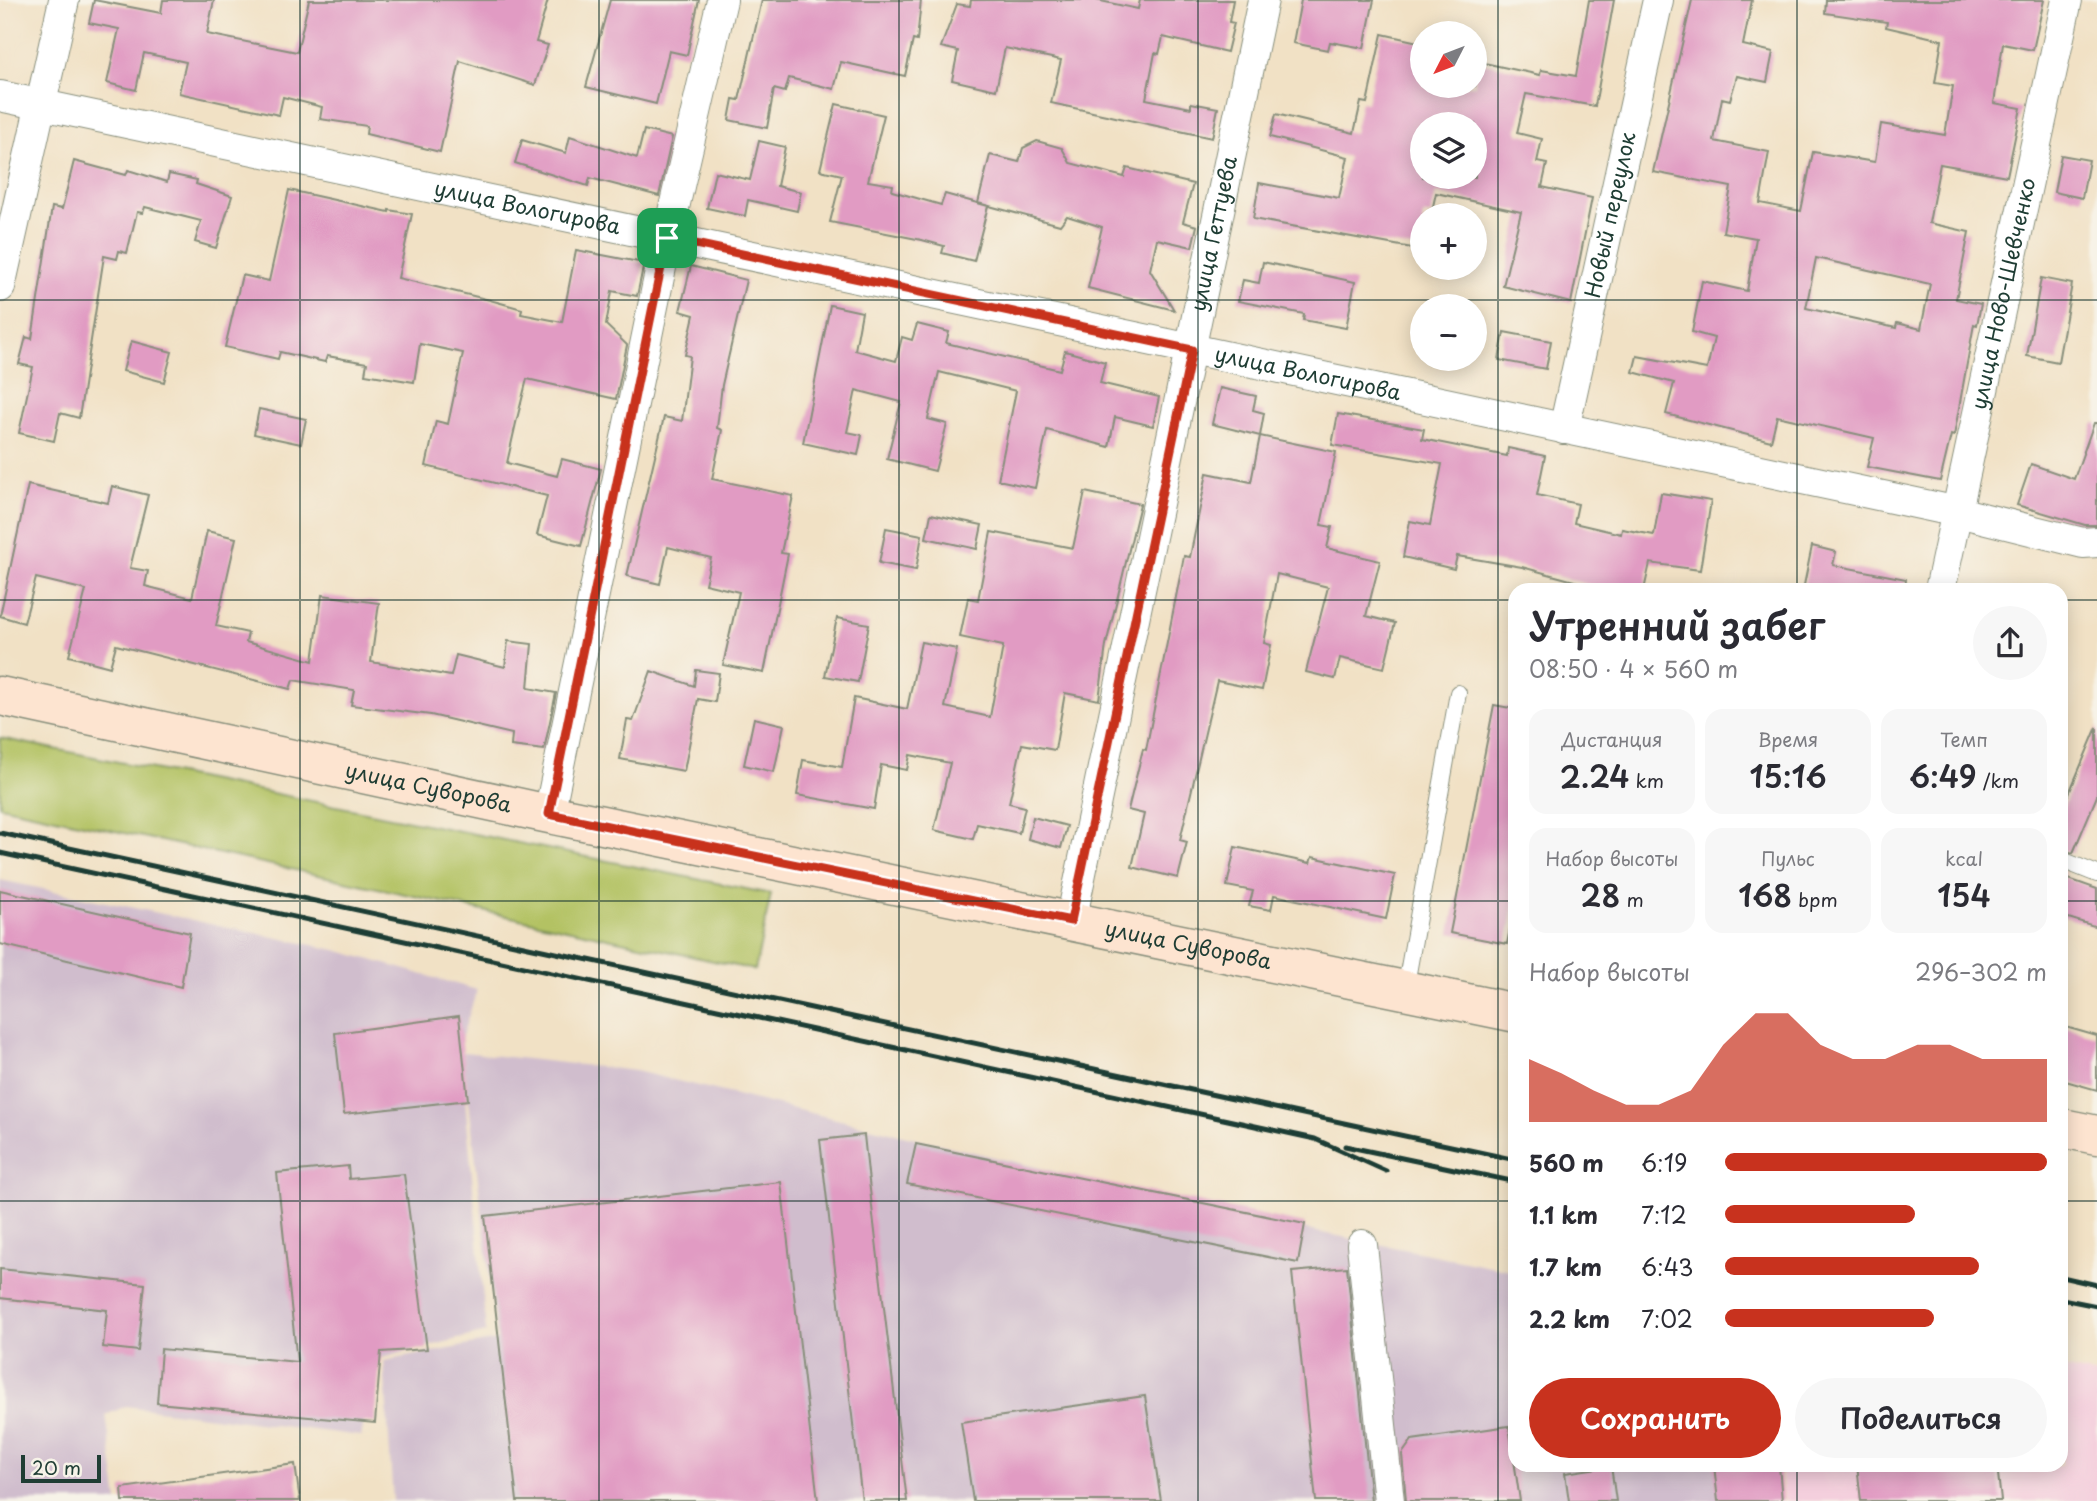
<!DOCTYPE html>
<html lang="ru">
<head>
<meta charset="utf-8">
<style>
	:root { --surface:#fff; --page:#f7f7f7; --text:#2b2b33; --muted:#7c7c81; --accent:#c8321e }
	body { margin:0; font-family:"Playpen Sans",sans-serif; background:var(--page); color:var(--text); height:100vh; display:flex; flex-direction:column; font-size:26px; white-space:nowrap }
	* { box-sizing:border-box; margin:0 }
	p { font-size:23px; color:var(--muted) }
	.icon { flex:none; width:38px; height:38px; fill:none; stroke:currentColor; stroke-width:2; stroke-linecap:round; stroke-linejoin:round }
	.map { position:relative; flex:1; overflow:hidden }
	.panel { position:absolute; left:1508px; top:583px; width:560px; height:889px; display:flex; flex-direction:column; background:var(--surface); border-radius:21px; box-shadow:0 4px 18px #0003 }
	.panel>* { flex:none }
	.needle { width:46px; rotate:228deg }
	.controls { position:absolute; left:1410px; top:21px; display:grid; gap:14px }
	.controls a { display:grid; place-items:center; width:77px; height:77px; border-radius:50%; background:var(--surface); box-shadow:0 4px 18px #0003; font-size:35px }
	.scale { position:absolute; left:21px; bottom:18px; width:80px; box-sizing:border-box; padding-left:7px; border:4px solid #1f3d34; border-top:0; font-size:19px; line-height:24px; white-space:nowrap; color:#1f3d34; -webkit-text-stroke:5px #f7f3e8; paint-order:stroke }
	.pin { position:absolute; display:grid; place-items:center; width:60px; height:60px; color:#fff; margin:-30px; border-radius:14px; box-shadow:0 4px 10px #0006 }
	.round { display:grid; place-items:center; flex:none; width:74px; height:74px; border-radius:37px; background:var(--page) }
	.head { display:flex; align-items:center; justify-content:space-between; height:119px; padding:0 21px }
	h1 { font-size:38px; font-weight:600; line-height:52px }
	.stats { display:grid; grid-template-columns:repeat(3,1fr); gap:10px; height:119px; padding:7px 21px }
	.stats div { display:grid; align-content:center; border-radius:18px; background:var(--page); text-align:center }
	.stats b { font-size:30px; font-weight:600 }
	.stats small { font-size:19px; font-weight:400 }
	.stats p { font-size:19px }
	.chart { height:196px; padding:14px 21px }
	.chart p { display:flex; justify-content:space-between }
	.chart svg { width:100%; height:126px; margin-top:7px; fill:var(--accent); opacity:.7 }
	.button { display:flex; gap:14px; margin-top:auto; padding:14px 21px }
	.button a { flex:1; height:80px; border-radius:42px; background:var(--accent); color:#fff; font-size:28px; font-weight:600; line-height:80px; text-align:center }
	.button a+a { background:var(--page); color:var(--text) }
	ul { padding:0 21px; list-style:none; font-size:23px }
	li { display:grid; grid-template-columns:112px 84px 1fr; align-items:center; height:52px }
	li i { height:18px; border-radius:9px; background:var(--accent) }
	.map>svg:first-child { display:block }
</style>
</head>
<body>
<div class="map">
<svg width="2097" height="1501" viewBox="0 0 2097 1501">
	<rect width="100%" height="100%" fill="#f7f3e8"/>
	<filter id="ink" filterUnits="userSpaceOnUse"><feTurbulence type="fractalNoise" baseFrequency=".0143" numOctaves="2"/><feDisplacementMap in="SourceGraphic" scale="14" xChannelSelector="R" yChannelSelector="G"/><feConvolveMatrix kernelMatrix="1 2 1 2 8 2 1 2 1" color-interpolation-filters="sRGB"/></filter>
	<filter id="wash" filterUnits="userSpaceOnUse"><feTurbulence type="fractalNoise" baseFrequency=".00686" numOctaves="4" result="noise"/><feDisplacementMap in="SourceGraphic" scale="28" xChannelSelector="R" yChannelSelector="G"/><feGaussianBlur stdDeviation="1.57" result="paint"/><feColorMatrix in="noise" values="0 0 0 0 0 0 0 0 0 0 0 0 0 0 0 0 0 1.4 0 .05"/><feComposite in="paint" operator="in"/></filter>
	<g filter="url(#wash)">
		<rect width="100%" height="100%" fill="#f1e1c5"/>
		<path fill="#f4cfdd" d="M 2062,1368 L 2097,1375 L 2097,1501 L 1784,1501 L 1781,1465 L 2062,1465 Z"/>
		<path fill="#d0bdcd" d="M 0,880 L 336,950 L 477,990 L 460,1042 L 486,1332 L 378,1359 L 361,1436 L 126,1406 L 106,1415 L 118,1501 L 0,1501 Z
			M 463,1052 L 636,1071 L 1256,1220 L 1515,1271 L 1516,1465 L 1778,1465 L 1781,1501 L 393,1501 L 384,1361 L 497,1340 Z"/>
		<path fill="#b3c264" stroke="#69804c" stroke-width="2" d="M 0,738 L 771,894 L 755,970 L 0,806 Z"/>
		<g id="blocks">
			<path fill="#e19bc3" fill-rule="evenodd" d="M 94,0 L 161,13 L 163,0 L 214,0 L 207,34 L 297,52 L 309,0 L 548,0 L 536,42 L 548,45 L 535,85 L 460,61 L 440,152 L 366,134 L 367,126 L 320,119 L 322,107 L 283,97 L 279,115 L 179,93 L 186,62 L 144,53 L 136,90 L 107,83 L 119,29 L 89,23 Z
				M 610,0 L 699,0 L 687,55 L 669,51 L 656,104 L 586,87 Z
				M 762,0 L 921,0 L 917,41 L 913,40 L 905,76 L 841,62 L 834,89 L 789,78 L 785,92 L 774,89 L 767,128 L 729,120 L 733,99 L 739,100 Z
				M 971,0 L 1096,0 L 1138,9 L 1140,0 L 1233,0 L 1229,22 L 1234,23 L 1227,52 L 1163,37 L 1159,54 L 1155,53 L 1146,99 L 1191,108 L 1191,103 L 1218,108 L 1212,138 L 1051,103 L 1061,60 L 1005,48 L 996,90 L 952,80 L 958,51 L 941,47 L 957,4 L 970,6 Z
				M 1301,0 L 1374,0 L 1364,48 L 1330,42 L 1328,50 L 1293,43 Z
				M 1589,0 L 1614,0 L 1595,106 L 1526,94 L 1517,133 L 1542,139 L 1537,162 L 1547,164 L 1542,187 L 1592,198 L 1571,303 L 1503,286 L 1521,212 L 1436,193 L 1431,215 L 1423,215 L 1423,250 L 1253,219 L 1259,183 L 1339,198 L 1348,157 L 1270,137 L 1276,114 L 1354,133 L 1361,102 L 1367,103 L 1382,34 L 1423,43 L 1423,86 L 1475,86 L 1475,61 L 1540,75 L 1541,70 L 1576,76 ZM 1423,124 L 1475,124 L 1475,177 L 1423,177 Z
				M 1692,0 L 1752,0 L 1743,45 L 1773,52 L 1767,82 L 1737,76 L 1730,100 L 1722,98 L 1714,141 L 1769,152 L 1760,203 L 1801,211 L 1813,152 L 1875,162 L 1881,124 L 1945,135 L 1953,86 L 1935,83 L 1942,40 L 1886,27 L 1887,22 L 1825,13 L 1826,0 L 2044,0 L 2033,50 L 2003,44 L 1994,103 L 2021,108 L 2007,176 L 1940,164 L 1929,223 L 1969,232 L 1956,299 L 1981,304 L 1977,325 L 1974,324 L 1954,436 L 1951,435 L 1940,481 L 1867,467 L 1874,438 L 1777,416 L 1771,441 L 1666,414 L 1674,383 L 1633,372 L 1637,356 L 1707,369 L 1714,338 L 1692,332 L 1702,281 L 1747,291 L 1756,238 L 1723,232 L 1731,187 L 1653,172 ZM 1816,258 L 1930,284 L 1921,329 L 1897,323 L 1896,328 L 1806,308 Z
				M 836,104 L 884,115 L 868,181 L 893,185 L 892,191 L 941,205 L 945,194 L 988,206 L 974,261 L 942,253 L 944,246 L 922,240 L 830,222 L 842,175 L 820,170 Z
				M 644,130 L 672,137 L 659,196 L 590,178 L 588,186 L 515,163 L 522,140 L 566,153 L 570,136 L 637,158 Z
				M 759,141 L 785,147 L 777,186 L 801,192 L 797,211 L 748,200 L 745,216 L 707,208 L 715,172 L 750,180 Z
				M 1037,141 L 1062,148 L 1070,163 L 1124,177 L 1127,168 L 1193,184 L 1183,222 L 1197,226 L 1192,247 L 1157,239 L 1150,270 L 1174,310 L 1088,288 L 1102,227 L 1067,216 L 1060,225 L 978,203 L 990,155 L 1019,162 L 1023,148 Z
				M 2061,155 L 2089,160 L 2082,198 L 2054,192 Z
				M 74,161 L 126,175 L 128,170 L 167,182 L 169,174 L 197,180 L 196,184 L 232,196 L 216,248 L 195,242 L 201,221 L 145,207 L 143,213 L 137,212 L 127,253 L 119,251 L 117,259 L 104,256 L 79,418 L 60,413 L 54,441 L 19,433 L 33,367 L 19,364 L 26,337 L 32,339 L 52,207 L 62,209 Z
				M 289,190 L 389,212 L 389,210 L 412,214 L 398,278 L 490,300 L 522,309 L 521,314 L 562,322 L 576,250 L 644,263 L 637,296 L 612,291 L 606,325 L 627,345 L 616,399 L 527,379 L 516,423 L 507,463 L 557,476 L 562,459 L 601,469 L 581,546 L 537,535 L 547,496 L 426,466 L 436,421 L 448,424 L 463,353 L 420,344 L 414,382 L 365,374 L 367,363 L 327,356 L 325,362 L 280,352 L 278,359 L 225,347 L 242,275 L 269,281 Z
				M 1263,262 L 1355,282 L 1346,328 L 1303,320 L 1304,314 L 1238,301 L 1243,280 L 1259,283 Z
				M 691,266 L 746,280 L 722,385 L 717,428 L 722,430 L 712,479 L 793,496 L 781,553 L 788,554 L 764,673 L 723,665 L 739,592 L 705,584 L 711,558 L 668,547 L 660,584 L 627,576 L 664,417 L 682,421 L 690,356 L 685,355 L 694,315 L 680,311 Z
				M 2041,278 L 2072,284 L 2058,362 L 2027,356 Z
				M 830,305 L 862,312 L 855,350 L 896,361 L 902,337 L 912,340 L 917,324 L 949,332 L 946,343 L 1060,370 L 1065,351 L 1105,362 L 1100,383 L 1159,397 L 1153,426 L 1115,417 L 1109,447 L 1047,430 L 1035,488 L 998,480 L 1016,391 L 939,372 L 928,419 L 947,424 L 935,471 L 887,459 L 901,402 L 856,390 L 847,432 L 862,435 L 858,455 L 803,443 Z
				M 1504,332 L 1551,341 L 1546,369 L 1499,360 Z
				M 131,341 L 172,352 L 164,382 L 123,371 Z
				M 1220,388 L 1256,396 L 1253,410 L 1264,413 L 1260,436 L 1212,424 Z
				M 259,409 L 306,419 L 301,444 L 254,434 Z
				M 1338,414 L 1424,429 L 1422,439 L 1507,456 L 1508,448 L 1545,456 L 1537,495 L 1578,504 L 1574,523 L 1621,534 L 1622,529 L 1654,535 L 1661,493 L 1711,501 L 1700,570 L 1650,563 L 1644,590 L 1593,590 L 1593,586 L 1522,567 L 1457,556 L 1454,569 L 1403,557 L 1410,521 L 1430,525 L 1442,464 L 1332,445 Z
				M 2094,423 L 2097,423 L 2097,525 L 2085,525 L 2017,505 L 2031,464 L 2074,479 Z
				M 1260,436 L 1336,452 L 1321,525 L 1332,527 L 1327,548 L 1380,561 L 1366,616 L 1395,623 L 1384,668 L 1340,658 L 1335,679 L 1306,672 L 1328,587 L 1277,574 L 1264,643 L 1271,645 L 1262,690 L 1217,681 L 1180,840 L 1187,842 L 1178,878 L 1132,867 L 1144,814 L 1128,810 L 1143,749 L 1146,750 L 1184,556 L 1190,557 L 1207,473 L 1251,482 Z
				M 28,485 L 108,503 L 112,486 L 148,495 L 130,568 L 148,571 L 145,586 L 192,598 L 207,531 L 236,538 L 216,626 L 248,633 L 246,642 L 313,661 L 322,595 L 379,603 L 371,662 L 451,676 L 456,655 L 505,667 L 508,641 L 532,644 L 528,688 L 556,693 L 544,750 L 511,746 L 512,734 L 431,715 L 351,705 L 354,690 L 293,680 L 290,689 L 116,645 L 110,667 L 69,656 L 86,590 L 36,578 L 24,623 L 0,616 Z
				M 1085,492 L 1140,504 L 1106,645 L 1099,700 L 1065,693 L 1055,750 L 1022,744 L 1009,803 L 1025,807 L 1019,833 L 977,824 L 973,839 L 934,830 L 950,763 L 910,755 L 907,770 L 881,765 L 874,809 L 797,795 L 803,760 L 842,767 L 854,698 L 907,709 L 921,642 L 957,649 L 945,707 L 990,717 L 1003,646 L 960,637 L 968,598 L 978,600 L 991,532 L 1073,548 Z
				M 931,514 L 982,525 L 977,549 L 926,538 Z
				M 886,528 L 922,535 L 916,570 L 879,563 Z
				M 1812,546 L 1836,552 L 1833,565 L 1906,579 L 1905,590 L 1803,590 Z
				M 837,618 L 869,624 L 858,682 L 825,676 Z
				M 696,670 L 719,673 L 715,702 L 698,699 L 684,771 L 620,759 L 627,720 L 633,721 L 651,671 L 694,686 Z
				M 1494,705 L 1516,709 L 1516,899 L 1507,944 L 1450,933 Z
				M 754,718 L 784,725 L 774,772 L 744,765 Z
				M 2097,727 L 2097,796 L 2073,853 L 2062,850 L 2062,810 Z
				M 1033,817 L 1067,826 L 1061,848 L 1028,839 Z
				M 1235,847 L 1310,863 L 1312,857 L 1395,875 L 1386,919 L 1274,895 L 1271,910 L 1249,906 L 1253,891 L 1227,886 Z
				M 2062,871 L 2065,872 L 2063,877 L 2097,889 L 2097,927 L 2062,916 Z
				M 0,890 L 190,933 L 181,987 L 0,944 Z
				M 459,1016 L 468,1100 L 344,1114 L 335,1033 Z
				M 2062,1026 L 2097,1036 L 2097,1090 L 2062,1080 Z
				M 864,1135 L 868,1173 L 907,1501 L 862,1501 L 820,1140 Z
				M 916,1144 L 1305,1224 L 1298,1263 L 907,1184 Z
				M 348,1166 L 349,1179 L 404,1174 L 427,1349 L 381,1352 L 375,1423 L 157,1403 L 161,1349 L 297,1362 L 277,1173 Z
				M 781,1182 L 818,1501 L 517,1501 L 485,1216 Z
				M 1347,1267 L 1371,1501 L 1316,1501 L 1292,1272 Z
				M 0,1269 L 145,1284 L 138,1351 L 103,1347 L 107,1310 L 0,1298 Z
				M 1145,1396 L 1161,1501 L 973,1501 L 961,1422 Z
				M 1509,1426 L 1520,1501 L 1406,1501 L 1402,1454 L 1412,1440 Z
				M 295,1464 L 300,1501 L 123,1501 L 122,1488 Z
				M 1714,1465 L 1779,1465 L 1782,1501 L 1718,1501 Z
				M 1857,1465 L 1997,1465 L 2001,1501 L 1861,1501 Z
				M 1611,1466 L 1616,1501 L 1569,1501 L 1565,1473 Z"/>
		</g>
	</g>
	<g filter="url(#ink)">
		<use href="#blocks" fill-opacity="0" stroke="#888f7c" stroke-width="2"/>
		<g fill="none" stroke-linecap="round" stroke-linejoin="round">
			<defs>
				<path id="lane" d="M 2062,860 L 2097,874
					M 1405,990 L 1458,693"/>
				<g id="street">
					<path id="s1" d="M 0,96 L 1958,512 L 2083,543 L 2097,542"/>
					<path d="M 0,287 L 64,0"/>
					<path id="s2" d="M 1564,429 L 1658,0"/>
					<path id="s3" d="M 1940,590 L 2067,0"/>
					<path d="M 549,814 L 667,238 L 722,0"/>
					<path id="s4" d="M 1071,921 L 1263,0"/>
					<path d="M 1362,1245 L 1389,1501"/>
				</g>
				<g id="secondary">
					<path id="s5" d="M 0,696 L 549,814 L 1516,1013"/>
					<path d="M 2062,1128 L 2097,1135"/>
				</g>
			</defs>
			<use href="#lane" stroke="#888f7c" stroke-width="18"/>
			<use href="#street" stroke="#888f7c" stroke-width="32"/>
			<use href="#secondary" stroke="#888f7c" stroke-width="41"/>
			<use href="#lane" stroke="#fff" stroke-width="16"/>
			<use href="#street" stroke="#fff" stroke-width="30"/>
			<use href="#secondary" stroke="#fde4d0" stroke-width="38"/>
			<path stroke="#1f3d34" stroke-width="5" d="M 0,833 L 1516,1160
				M 0,853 L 1315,1139 L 1386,1171
				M 1345,1146 L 1516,1182
				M 2062,1277 L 2097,1285
				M 2062,1299 L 2097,1306"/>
		</g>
	</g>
	<g fill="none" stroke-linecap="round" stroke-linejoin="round" filter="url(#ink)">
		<defs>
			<path id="route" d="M 667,238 L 1192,350 L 1071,921 L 549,814 Z"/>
		</defs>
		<use href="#route" stroke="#fff" stroke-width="14"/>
		<use href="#route" stroke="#c8321e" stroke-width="9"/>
	</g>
	<path fill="none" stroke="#1f3d34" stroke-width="2" stroke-opacity="0.55" d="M 300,0 L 300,1501M 599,0 L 599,1501M 899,0 L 899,1501M 1198,0 L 1198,1501M 1498,0 L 1498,1501M 1797,0 L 1797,590M 0,300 L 2097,300M 0,600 L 1516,600M 2062,600 L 2097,600M 0,901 L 1516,901M 2062,901 L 2097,901M 0,1201 L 1516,1201M 2062,1201 L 2097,1201M 1797,1465 L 1797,1501"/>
	<g text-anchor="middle" stroke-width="5" stroke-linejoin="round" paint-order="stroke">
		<g font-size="21" fill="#1f3d34" stroke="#f7f3e8">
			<text dy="7" stroke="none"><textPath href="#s1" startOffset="539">улица Вологирова</textPath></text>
			<text dy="7" stroke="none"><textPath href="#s2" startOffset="219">Новый переулок</textPath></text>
			<text dy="7" stroke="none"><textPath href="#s4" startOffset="702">улица Геттуева</textPath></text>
			<text dy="7" stroke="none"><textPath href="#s3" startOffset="303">улица Ново-Шевченко</textPath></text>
			<text dy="7" stroke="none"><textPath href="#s1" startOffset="1337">улица Вологирова</textPath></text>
			<text dy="7" stroke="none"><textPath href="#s5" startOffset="438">улица Суворова</textPath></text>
			<text dy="7" stroke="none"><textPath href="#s5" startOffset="1214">улица Суворова</textPath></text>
		</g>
	</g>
</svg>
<div class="controls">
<a><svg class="needle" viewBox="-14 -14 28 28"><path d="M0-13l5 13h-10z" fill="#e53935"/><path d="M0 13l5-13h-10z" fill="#7c7c81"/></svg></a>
<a><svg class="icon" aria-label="layers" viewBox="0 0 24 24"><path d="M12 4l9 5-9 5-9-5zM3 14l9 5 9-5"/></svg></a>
<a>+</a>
<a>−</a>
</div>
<div class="scale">20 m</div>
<div class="pin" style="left:667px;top:238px;background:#1e9e55"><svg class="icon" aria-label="arrive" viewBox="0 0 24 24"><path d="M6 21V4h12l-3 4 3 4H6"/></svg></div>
<section class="panel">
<div class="head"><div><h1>Утренний забег</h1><p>08:50 · 4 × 560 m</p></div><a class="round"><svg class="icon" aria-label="share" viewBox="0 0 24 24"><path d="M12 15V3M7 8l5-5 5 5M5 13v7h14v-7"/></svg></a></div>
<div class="stats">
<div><p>Дистанция</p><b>2.24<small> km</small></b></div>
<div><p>Время</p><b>15:16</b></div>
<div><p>Темп</p><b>6:49<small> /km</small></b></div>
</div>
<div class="stats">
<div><p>Набор высоты</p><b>28<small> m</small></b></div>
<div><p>Пульс</p><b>168<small> bpm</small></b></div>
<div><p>kcal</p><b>154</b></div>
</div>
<div class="chart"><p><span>Набор высоты</span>296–302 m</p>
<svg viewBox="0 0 160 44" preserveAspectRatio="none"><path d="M0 44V22L10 27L20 33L30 38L40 38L50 33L60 17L70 6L80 6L90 17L100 22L110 22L120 17L130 17L140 22L150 22L160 22V44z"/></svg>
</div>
<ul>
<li><b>560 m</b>6:19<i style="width:100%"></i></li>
<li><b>1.1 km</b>7:12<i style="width:59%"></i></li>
<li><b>1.7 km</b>6:43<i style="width:79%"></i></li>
<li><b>2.2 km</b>7:02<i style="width:65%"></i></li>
</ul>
<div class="button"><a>Сохранить</a><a>Поделиться</a></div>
</section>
</div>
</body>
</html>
